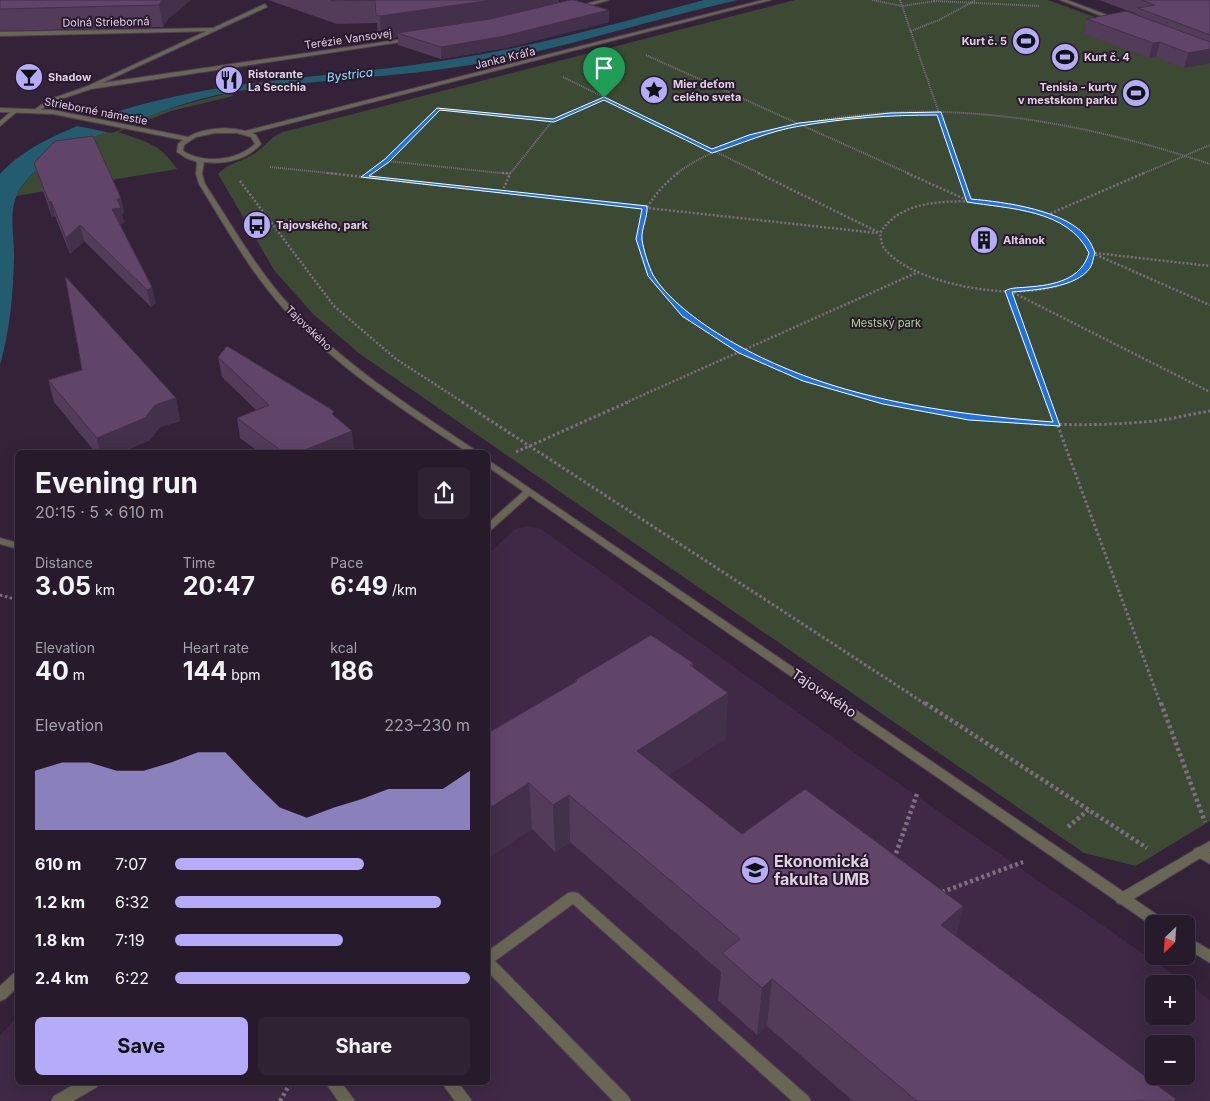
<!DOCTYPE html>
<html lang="en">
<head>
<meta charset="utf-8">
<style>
	:root { --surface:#271a2b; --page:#2f2333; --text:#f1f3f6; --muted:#a4a1a9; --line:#433847; --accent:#b4acf9 }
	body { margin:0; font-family:Inter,sans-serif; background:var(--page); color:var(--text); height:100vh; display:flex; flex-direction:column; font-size:19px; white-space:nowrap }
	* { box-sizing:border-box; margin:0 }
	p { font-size:16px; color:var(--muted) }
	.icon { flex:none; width:28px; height:28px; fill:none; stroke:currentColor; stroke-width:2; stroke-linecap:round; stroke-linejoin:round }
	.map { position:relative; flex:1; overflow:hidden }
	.details { position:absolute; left:15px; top:450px; width:475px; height:635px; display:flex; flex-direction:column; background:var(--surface); border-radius:8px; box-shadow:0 5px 20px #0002,0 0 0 1px var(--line) }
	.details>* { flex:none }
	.needle { width:32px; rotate:205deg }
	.tools { position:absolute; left:1145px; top:915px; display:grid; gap:10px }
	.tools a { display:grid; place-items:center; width:50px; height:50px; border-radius:8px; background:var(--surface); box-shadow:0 5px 20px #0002,0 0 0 1px var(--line); font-size:25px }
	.pin { position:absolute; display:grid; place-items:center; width:42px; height:42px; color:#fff; margin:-51px -21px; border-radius:50% 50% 50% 0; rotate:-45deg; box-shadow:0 0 5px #0007 }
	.pin .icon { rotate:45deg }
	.round { display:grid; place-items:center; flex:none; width:52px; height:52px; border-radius:8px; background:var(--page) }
	.head { display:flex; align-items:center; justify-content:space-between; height:85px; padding:0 20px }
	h1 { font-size:28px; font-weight:700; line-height:38px }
	.metrics { display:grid; grid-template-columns:repeat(3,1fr); gap:8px; height:85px; padding:5px 20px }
	.metrics div { display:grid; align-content:center }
	.metrics b { font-size:25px; font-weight:700 }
	.metrics small { font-size:14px; font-weight:400 }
	.metrics p { font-size:14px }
	.chart { height:140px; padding:10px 20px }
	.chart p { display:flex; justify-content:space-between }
	.chart svg { width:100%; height:90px; margin-top:5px; fill:var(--accent); opacity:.7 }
	.primary-button { display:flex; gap:10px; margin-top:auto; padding:10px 20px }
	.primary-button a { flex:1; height:58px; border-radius:8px; background:var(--accent); color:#111; font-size:20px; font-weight:700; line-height:58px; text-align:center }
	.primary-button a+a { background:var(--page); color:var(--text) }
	ul { padding:0 20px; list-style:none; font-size:16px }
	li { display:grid; grid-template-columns:80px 60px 1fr; align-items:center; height:38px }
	li i { height:12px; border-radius:6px; background:var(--accent) }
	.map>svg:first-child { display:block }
</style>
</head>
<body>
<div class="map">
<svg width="1210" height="1101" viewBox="0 0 1210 1101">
	<rect width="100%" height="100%" fill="#342239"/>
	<path fill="#3f2946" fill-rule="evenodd" d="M 527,526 L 541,529 L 859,756 L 1210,1000 L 1210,1101 L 0,1101 L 0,1035 L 17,1017 L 18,1082 L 488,1082 L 488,554 L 515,529 ZM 1154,984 L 1186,984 L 1186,1016 L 1154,1016 ZM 1154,1044 L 1186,1044 L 1186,1076 L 1154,1076 Z"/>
	<path fill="#3c4933" d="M 795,0 L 1048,0 L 1210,59 L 1210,821 L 1136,866 L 1084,853 L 360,354 L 313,314 L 274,270 L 218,174 C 230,161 245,162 258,151 C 269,143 269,138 283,132 Z
		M 232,92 L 233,96 L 171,111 L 118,132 C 145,142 159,142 177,169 L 16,196 C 24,182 35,169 49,159 C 96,128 176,106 232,92 Z"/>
	<path fill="#235c6e" d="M 704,0 L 738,0 C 649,20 560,50 470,65 C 391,78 311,80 232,92 C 191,99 151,115 112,130 C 79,142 43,157 22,186 C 6,208 15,235 14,259 C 13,295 10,330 0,365 L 0,174 C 25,147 59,133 93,120 C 209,77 333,79 454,59 C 538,46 622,22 704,0 Z"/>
	<path fill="#342239" d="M 105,113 L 145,120 L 112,133 L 72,125 Z"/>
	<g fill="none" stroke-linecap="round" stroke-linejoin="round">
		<defs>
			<path id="service" d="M 14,109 L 19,110 L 0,126 L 0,121 Z
				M 0,538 L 18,543 L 18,549 L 0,544 Z
				M 1199,847 L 1210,853 L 1210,864 L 1194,855 L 1193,852 L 1194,849 Z
				M 573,892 L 578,893 L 808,1096 L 811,1101 L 792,1101 L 573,904 L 495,961 L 628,1096 L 631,1101 L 613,1101 L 488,972 L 488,951 L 568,893 Z
				M 78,1082 L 99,1082 L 97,1087 L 73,1101 L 51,1101 L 54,1096 Z
				M 325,1082 L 341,1082 L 355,1101 L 338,1101 Z
				M 441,1082 L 458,1082 L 472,1101 L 455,1101 Z"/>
			<path id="pedestrian" d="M 213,28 L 215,29 L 215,31 L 0,36 L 0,32 Z"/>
			<path id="minor" d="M 601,0 L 609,0 L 577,9 L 574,7 Z
				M 1060,0 L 1067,0 L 1120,20 L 1115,21 Z
				M 265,4 L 267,7 L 102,83 L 411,38 L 414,40 L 91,89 L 52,102 L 39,111 L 34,110 L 48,100 L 88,86 Z
				M 528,489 L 533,492 L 531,494 L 491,530 L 488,531 L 488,523 L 525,490 Z
				M 1210,841 L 1210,852 L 1127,903 L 1122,904 L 1117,903 L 1115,899 L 1117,895 Z
				M 18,972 L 18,987 L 5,999 L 0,1001 L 0,986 L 13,974 Z"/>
			<path id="tertiary" d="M 763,0 L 771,0 L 252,133 L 256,135 L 261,144 C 247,160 224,165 204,162 L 202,174 L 205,184 C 232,225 256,269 290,306 C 342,364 411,407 475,450 L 476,452 L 467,452 C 403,410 336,367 284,309 C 250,272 226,227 199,184 L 196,174 L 197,162 L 186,158 L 177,152 L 178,144 L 183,140 L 53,114 L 0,112 L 0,108 L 53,110 L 188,137 C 203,128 228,126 245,131 ZM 215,133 L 237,133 L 251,137 L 255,144 C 236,161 205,164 183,151 L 184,145 L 196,137 Z
				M 488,460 L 1165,920 L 1167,924 L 1154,924 L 1154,927 L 488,467 Z
				M 1186,936 L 1210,950 L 1210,963 L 1186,948 Z"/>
		</defs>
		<use href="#service" stroke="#4f3e54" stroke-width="2"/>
		<use href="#pedestrian" stroke="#4f3e54" stroke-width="2"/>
		<use href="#minor" stroke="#4f3e54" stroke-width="2"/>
		<use href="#tertiary" stroke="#4f3e54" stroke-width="2"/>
		<path stroke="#7e6e82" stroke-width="2" stroke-dasharray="1 1" stroke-linecap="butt" d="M 872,0 L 902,6 L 935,1
			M 900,0 L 960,174
			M 934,1 L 1040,6
			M 911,31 L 939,20 L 976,0
			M 646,55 L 910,174
			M 563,77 L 761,174
			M 439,109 L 553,120 L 510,174 L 387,161 Z
			M 553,120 L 604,98
			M 270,167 L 338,174
			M 367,174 L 387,161
			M 676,174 C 705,152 743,140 777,130 C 919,92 1072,118 1210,164
			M 1142,174 L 1210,145"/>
		<path stroke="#7e6e82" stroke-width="2.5" stroke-dasharray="2 2" stroke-linecap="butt" d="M 327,173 L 877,233
			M 502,173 L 511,173
			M 678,173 C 650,195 630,225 645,261 C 677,340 815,386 892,403
			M 758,173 L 880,233
			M 907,173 L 969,201
			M 960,173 L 969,200
			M 365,176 L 369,173
			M 240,181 L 334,306 L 396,359 L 464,403
			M 502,192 L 510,174
			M 969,201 C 1012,204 1072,209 1092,253 C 1091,258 1090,264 1087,268 C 1053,311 914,289 884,248 C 881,244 881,238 880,233 C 900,202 935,202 969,201 Z
			M 1047,215 L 1144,173
			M 1092,253 L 1210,305
			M 1095,253 L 1210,266
			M 1008,291 L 1050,403
			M 1010,291 L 1210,392
			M 625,403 L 916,273"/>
		<path stroke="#7e6e82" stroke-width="3" stroke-dasharray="2.5 2.5" stroke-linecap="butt" d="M 462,402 L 927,705
			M 886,402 C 974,422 1064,430 1154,421 C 1173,419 1191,414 1210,411
			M 1049,402 L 1161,705
			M 516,452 L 628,402
			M 0,595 L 18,600"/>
		<path stroke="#7e6e82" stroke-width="4.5" stroke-dasharray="3 3" stroke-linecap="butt" d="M 925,703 L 1147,848
			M 1161,703 L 1205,822
			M 1068,827 L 1088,810
			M 894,859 L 918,791
			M 942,892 L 1023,862
			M 280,1101 L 291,1082"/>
		<use href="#service" fill="#696653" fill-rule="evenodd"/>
		<use href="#pedestrian" fill="#696653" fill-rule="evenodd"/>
		<use href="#minor" fill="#696653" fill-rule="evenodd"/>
		<use href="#tertiary" fill="#696653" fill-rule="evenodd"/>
	</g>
	<path fill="#533b5a" d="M 0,0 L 191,0 L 168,19 L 163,27 L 0,31 Z
		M 268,0 L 559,0 L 559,2 L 609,22 L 506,48 L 441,59 L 398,45 L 398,37 L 382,39 L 378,38 L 377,23 L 337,24 Z
		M 1099,0 L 1210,0 L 1210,63 L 1184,68 L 1156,57 L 1149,58 L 1084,34 L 1087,19 L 1136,15 L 1137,14 Z
		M 34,163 L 121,198 L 124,213 L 122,214 L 124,223 L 120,224 L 156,303 L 151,307 L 84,241 L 70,254 L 55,216 L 52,217 L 38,177 Z
		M 218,357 L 334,417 L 354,451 L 351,452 L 259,452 L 240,438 L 237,418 L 256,410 L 222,377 Z
		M 48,380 L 176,398 L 180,421 L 160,427 L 150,440 L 122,452 L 95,452 L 54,402 Z
		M 693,663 L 693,667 L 728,693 L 725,739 L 668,776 L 742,834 L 963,906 L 956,936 L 1175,1101 L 853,1101 L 767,1026 L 757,1035 L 718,1000 L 721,972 L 570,842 L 555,852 L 532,829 L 488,858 L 488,733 L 575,682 L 575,680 Z"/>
	<path fill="#43304a" d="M 162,0 L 191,0 L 168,19 L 163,27 L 159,5 Z
		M 492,0 L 559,0 L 560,7 L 490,23 L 397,33 L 398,37 L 382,39 L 380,16 Z
		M 609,10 L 609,22 L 506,48 L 441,59 L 441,47 Z
		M 1160,42 L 1156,57 L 1149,58 L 1153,43 Z
		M 1210,49 L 1210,63 L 1184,68 L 1188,53 Z
		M 121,198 L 124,213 L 122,214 L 124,223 L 116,225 L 112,209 L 117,199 Z
		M 51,201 L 55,216 L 52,217 L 49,202 Z
		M 80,225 L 84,241 L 70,254 L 66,238 Z
		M 152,287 L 156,303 L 151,307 L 147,290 Z
		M 176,398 L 180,421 L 160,427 L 150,440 L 122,452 L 100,452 L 97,438 L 155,405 Z
		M 352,431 L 354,451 L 351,452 L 300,452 Z
		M 728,693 L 725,739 L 636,797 L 637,751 Z
		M 529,783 L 532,829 L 488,858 L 488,809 Z
		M 569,795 L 570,842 L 555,852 L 553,805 Z
		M 963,906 L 952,952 L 941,925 Z
		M 772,979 L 767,1026 L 757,1035 L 762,988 Z"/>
	<path fill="#604569" stroke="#43304a" d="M 0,0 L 162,0 L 159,5 L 0,9 Z
		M 331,0 L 492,0 L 380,16 L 376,15 L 375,0 L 335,1 Z
		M 570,0 L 574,0 L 609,10 L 505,36 L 441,47 L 397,33 L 490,19 Z
		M 1141,0 L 1210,0 L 1210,35 L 1138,8 L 1155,5 Z
		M 1126,11 L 1210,42 L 1210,49 L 1188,53 L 1160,42 L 1153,43 L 1087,19 Z
		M 93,136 L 121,198 L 117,199 L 121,208 L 112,209 L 152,287 L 147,290 L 80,225 L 66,238 L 51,201 L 49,202 L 34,163 L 55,141 Z
		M 65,276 L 176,398 L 155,405 L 145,418 L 97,438 L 48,380 L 82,370 Z
		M 227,346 L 334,411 L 332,414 L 352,431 L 300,452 L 283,452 L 237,418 L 269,405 L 218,357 Z
		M 651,635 L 693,663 L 690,665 L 728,693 L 637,751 L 742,834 L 805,789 L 963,906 L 941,925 L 1176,1099 L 1174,1101 L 917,1101 L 772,979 L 762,988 L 722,953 L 740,939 L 569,795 L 553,805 L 529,783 L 488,809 L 488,733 L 577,681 L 575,680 Z"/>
	<path fill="#1a73e8" stroke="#fff" fill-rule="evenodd" d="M 604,97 L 712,149 L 749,135 L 799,123 L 890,113 L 941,112 L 971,199 C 1004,202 1068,210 1088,239 C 1091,243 1093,248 1095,253 C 1093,257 1093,264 1090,268 C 1076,288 1034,290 1012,292 L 1060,426 L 969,420 L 883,404 L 803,381 L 739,353 L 682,316 L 648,276 L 636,239 L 642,209 L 361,177 L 385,159 L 437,108 L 553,119 ZM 604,100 L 712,153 C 741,144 769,131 800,126 C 845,118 891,115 937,115 L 967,202 C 1009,209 1068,209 1089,253 C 1081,280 1054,285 1028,287 C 1021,288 1011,287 1005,291 L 1053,422 C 936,413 815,396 714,331 C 694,318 666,297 653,275 C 649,267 643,249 642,239 C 641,229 648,217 647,206 L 369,176 L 389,162 L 440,110 L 554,122 Z"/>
	<defs>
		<symbol id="stadium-disc" viewBox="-11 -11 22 22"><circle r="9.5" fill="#b4acf9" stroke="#2a182f"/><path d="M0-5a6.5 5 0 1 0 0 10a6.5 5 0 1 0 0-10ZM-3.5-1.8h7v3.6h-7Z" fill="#111"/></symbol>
		<symbol id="bar-disc" viewBox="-11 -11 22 22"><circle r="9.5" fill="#b4acf9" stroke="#2a182f"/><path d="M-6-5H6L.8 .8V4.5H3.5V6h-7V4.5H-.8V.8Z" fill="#111"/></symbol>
		<symbol id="restaurant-disc" viewBox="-11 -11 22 22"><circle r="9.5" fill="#b4acf9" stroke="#2a182f"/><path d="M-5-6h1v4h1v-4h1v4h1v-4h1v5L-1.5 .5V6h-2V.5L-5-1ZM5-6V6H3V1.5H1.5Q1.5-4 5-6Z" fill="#111"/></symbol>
		<symbol id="sight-disc" viewBox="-11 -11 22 22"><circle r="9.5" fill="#b4acf9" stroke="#2a182f"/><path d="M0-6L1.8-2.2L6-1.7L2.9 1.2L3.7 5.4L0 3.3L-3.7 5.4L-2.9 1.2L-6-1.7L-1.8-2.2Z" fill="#111"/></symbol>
		<symbol id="bus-disc" viewBox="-11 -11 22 22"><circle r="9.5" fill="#b4acf9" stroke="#2a182f"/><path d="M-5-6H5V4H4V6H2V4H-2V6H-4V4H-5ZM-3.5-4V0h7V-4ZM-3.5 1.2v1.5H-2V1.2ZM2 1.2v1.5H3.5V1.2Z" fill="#111"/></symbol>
		<symbol id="building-disc" viewBox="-11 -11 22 22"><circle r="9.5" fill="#b4acf9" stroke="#2a182f"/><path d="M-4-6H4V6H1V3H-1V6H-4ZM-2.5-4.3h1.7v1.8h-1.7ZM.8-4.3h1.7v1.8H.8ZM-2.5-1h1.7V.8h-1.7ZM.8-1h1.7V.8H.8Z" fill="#111"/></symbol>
		<symbol id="university-disc" viewBox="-11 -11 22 22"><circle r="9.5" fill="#b4acf9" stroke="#2a182f"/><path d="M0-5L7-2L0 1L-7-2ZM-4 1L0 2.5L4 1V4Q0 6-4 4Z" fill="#111"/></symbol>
	</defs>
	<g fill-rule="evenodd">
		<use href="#stadium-disc" x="1010" y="25" width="32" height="32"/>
		<use href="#stadium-disc" x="1049" y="41" width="32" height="32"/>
		<use href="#bar-disc" x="13" y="61" width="32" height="32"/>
		<use href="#restaurant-disc" x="213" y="64" width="32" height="32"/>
		<use href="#sight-disc" x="638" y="74" width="32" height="32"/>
		<use href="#stadium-disc" x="1120" y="77" width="32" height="32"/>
		<use href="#bus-disc" x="241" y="209" width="32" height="32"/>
		<use href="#building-disc" x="968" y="224" width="32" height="32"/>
		<use href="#university-disc" x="739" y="854" width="32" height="32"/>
	</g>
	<g text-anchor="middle" stroke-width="4" stroke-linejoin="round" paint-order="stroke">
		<g font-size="11" fill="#dfd3e2" stroke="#2a182f">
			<text transform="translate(106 22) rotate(-1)" y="4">Dolná Strieborná</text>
			<text transform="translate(348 39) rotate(-8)" y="4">Terézie Vansovej</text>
			<text transform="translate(505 58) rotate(-14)" y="4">Janka Kráľa</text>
			<text transform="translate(96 111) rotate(11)" y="4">Strieborné námestie</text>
			<text transform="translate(309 328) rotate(44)" y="4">Tajovského</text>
		</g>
		<g font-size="11" font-weight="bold" fill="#dfd3e2" stroke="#2a182f" text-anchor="start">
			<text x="1007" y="45" text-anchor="end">Kurt č. 5</text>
			<text x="1084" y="61">Kurt č. 4</text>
			<text x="248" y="78">Ristorante<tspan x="248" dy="13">La Secchia</tspan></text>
			<text x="48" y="81">Shadow</text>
			<text x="673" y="88">Mier deťom<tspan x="673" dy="13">celého sveta</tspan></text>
			<text x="1117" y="91" text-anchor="end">Tenisia - kurty<tspan x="1117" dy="13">v mestskom parku</tspan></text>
			<text x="276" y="229">Tajovského, park</text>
			<text x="1003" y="244">Altánok</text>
		</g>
		<g font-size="11" fill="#acd393" stroke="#2a182f">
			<text x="886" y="327">Mestský park</text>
		</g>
		<g font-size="12" font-style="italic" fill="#87e0ff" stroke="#2a182f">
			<text transform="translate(350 75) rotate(-7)" y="4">Bystrica</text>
		</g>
		<g font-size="14" fill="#dfd3e2" stroke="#2a182f">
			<text transform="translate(824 693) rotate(34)" y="5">Tajovského</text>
		</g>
		<g font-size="16" font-weight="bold" fill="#dfd3e2" stroke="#2a182f" text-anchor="start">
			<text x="774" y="867">Ekonomická<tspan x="774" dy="18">fakulta UMB</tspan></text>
		</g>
	</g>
</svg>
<div class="tools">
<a><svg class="needle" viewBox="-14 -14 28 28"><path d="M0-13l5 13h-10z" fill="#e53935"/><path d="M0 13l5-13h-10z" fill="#a4a1a9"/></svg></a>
<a>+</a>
<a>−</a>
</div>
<div class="pin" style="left:604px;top:98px;background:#1e9e55"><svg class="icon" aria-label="arrive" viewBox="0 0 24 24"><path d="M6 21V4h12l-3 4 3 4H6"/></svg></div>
<section class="details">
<div class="head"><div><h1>Evening run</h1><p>20:15 · 5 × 610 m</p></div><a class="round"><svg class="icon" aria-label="share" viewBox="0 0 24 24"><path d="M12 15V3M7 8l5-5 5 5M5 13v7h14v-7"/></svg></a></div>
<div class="metrics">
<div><p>Distance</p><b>3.05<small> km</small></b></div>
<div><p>Time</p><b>20:47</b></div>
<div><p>Pace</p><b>6:49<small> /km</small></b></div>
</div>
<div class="metrics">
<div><p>Elevation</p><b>40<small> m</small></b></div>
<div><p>Heart rate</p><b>144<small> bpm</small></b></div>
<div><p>kcal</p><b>186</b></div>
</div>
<div class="chart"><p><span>Elevation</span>223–230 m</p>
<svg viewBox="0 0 160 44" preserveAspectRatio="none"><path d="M0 44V15L10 11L20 11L30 15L40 15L50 11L60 6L70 6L80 20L90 33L100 38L110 33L120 29L130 24L140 24L150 24L160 15V44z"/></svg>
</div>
<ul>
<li><b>610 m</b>7:07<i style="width:64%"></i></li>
<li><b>1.2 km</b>6:32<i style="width:90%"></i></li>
<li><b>1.8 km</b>7:19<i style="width:57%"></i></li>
<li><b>2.4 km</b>6:22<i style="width:100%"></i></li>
</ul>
<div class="primary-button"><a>Save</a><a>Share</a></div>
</section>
</div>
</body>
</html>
